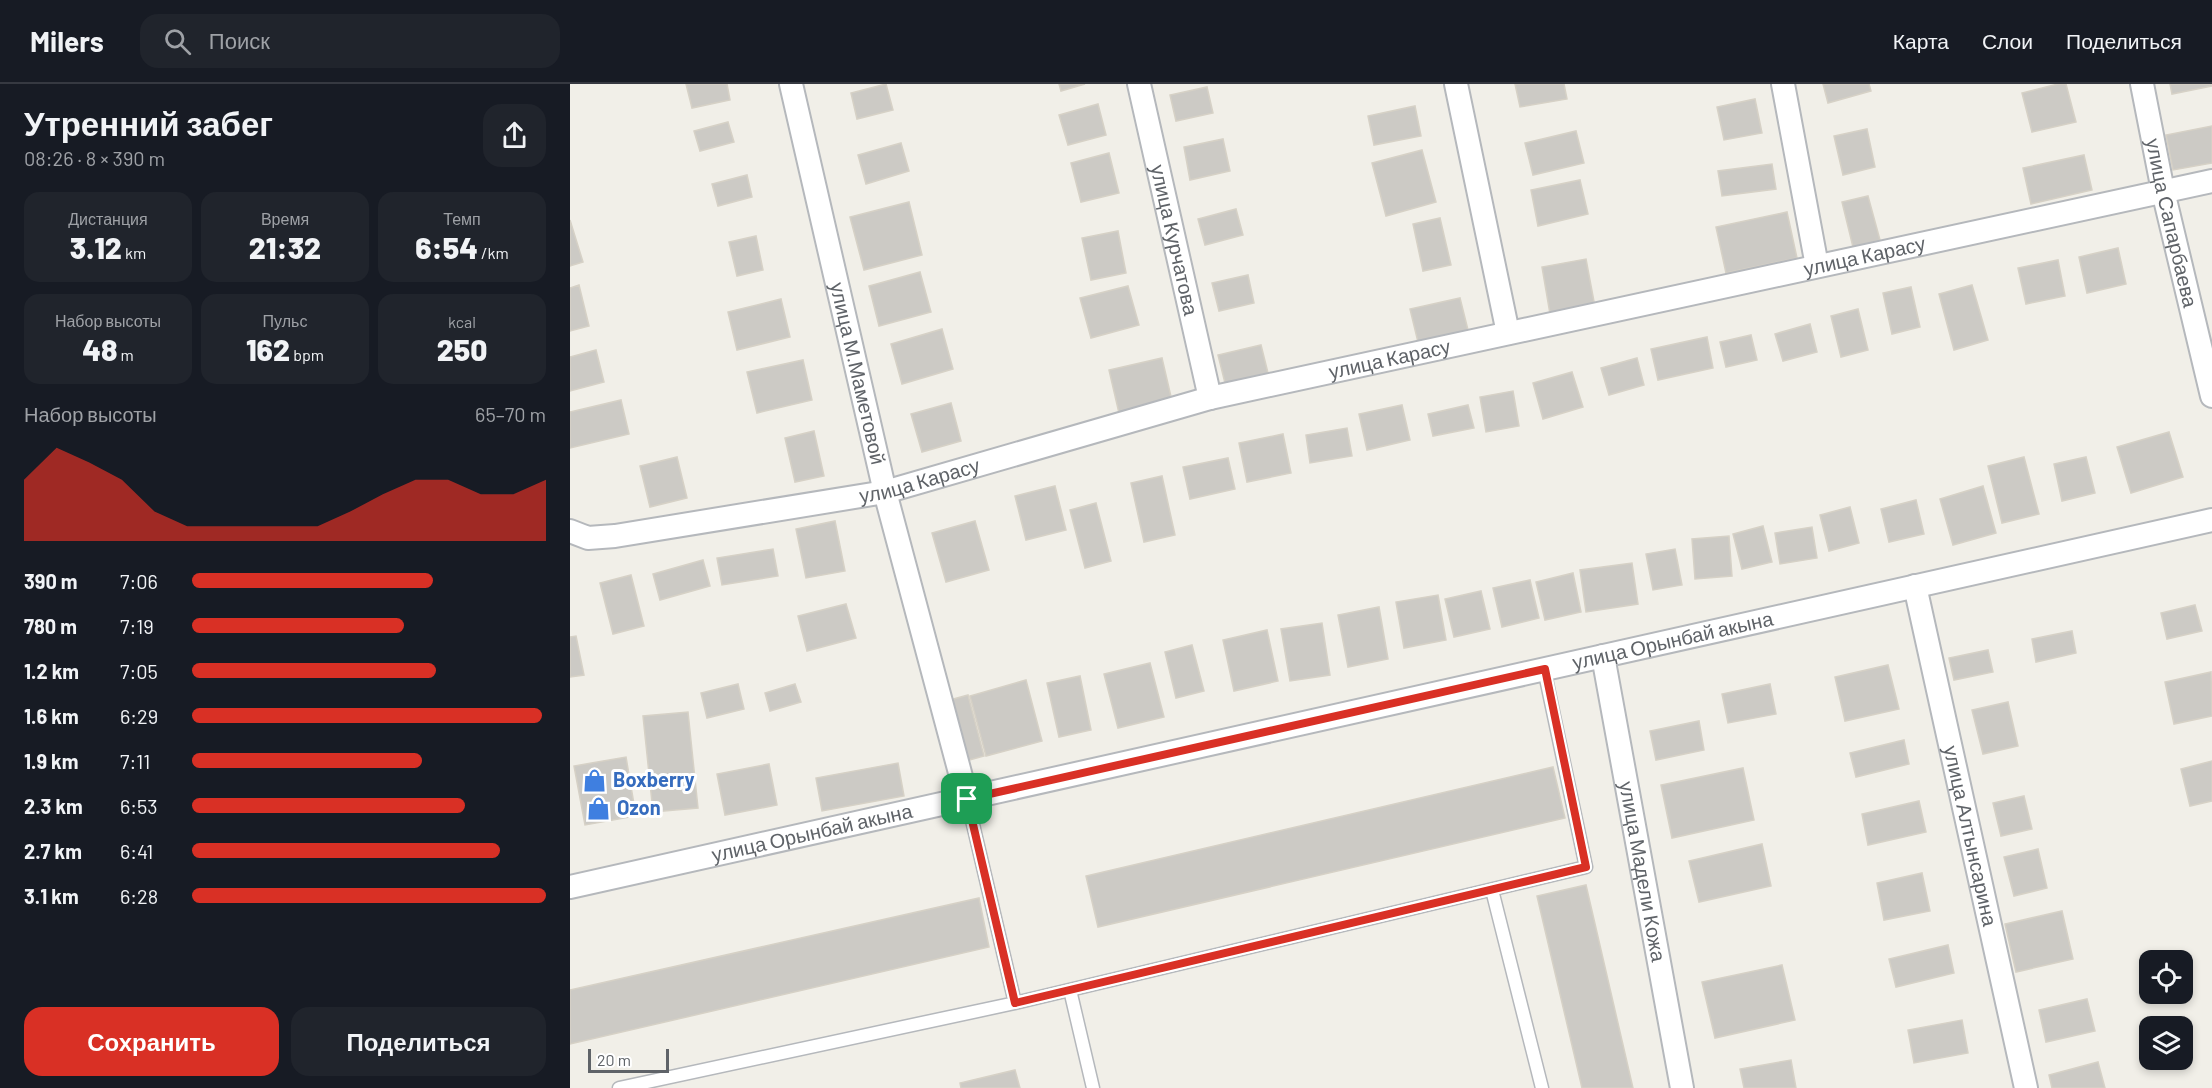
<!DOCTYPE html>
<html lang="ru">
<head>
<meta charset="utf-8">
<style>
	:root { --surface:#171b24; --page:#20242c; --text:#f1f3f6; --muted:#9ea1a6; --line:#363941; --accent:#d93025 }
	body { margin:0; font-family:Barlow,sans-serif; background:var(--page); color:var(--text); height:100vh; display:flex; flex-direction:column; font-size:22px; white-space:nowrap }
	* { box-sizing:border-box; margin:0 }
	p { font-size:20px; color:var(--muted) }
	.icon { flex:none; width:33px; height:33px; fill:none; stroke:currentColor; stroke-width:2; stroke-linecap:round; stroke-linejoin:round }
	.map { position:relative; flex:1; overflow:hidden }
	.drawer { display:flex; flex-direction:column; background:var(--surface); width:570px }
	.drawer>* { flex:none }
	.controls { position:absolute; left:1569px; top:866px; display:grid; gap:12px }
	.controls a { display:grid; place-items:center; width:54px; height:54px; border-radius:12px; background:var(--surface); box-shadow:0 3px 9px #0003; font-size:30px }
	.scale { position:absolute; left:18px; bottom:15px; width:81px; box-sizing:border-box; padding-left:6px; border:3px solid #5f6368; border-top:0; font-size:16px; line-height:21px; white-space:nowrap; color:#5f6368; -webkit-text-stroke:4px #fff; paint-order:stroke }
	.pin { position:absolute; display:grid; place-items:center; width:51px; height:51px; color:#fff; margin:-26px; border-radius:12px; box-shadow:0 3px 9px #0006 }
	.round { display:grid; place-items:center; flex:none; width:63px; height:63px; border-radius:18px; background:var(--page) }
	.summary { display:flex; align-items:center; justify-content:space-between; height:102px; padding:0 24px }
	h1 { font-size:33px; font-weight:800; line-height:45px }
	.stats { display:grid; grid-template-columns:repeat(3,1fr); gap:9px; height:102px; padding:6px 24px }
	.stats div { display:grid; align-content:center; border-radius:15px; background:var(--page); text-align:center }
	.stats b { font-size:30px; font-weight:800 }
	.stats small { font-size:16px; font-weight:400 }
	.stats p { font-size:16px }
	.chart { height:168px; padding:12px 24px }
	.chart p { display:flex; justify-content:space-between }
	.chart svg { width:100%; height:108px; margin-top:6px; fill:var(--accent); opacity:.7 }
	.primary-button { display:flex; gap:12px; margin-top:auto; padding:12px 24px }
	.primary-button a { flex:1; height:69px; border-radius:18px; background:var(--accent); color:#fff; font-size:24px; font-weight:800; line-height:69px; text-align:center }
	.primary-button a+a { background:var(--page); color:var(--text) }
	ul { padding:0 24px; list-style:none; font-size:20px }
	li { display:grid; grid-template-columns:96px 72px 1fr; align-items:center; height:45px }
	li i { height:15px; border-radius:8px; background:var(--accent) }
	header { display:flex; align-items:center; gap:36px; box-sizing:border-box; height:84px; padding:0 30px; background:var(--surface); border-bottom:2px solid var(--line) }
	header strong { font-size:28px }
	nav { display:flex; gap:33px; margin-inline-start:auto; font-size:21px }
	.search { width:420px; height:54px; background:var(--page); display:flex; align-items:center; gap:15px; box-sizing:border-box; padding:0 21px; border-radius:18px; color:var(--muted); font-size:22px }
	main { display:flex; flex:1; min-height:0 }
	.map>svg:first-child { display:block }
</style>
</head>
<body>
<header>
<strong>Milers</strong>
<div class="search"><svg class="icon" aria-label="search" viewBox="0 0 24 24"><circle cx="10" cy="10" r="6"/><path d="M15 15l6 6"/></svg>Поиск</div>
<nav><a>Карта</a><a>Слои</a><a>Поделиться</a></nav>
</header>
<main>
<section class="drawer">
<div class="summary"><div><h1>Утренний забег</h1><p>08:26 · 8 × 390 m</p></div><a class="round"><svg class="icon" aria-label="share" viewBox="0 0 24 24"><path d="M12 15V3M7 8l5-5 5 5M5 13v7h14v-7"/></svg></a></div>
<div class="stats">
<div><p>Дистанция</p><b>3.12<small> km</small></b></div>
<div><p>Время</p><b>21:32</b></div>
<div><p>Темп</p><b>6:54<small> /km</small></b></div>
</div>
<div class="stats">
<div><p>Набор высоты</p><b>48<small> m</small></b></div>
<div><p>Пульс</p><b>162<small> bpm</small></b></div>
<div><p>kcal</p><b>250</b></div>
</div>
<div class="chart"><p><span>Набор высоты</span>65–70 m</p>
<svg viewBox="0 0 160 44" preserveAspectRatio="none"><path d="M0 44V19L10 6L20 12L30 19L40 32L50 38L60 38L70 38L80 38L90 38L100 32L110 25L120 19L130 19L140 25L150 25L160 19V44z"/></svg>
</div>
<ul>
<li><b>390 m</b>7:06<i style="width:68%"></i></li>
<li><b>780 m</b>7:19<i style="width:60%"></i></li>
<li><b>1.2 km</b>7:05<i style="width:69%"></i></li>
<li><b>1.6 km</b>6:29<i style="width:99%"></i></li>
<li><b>1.9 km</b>7:11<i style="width:65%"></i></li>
<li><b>2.3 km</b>6:53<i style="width:77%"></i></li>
<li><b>2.7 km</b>6:41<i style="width:87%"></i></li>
<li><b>3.1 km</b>6:28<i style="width:100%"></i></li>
</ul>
<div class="primary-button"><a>Сохранить</a><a>Поделиться</a></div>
</section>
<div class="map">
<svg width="1642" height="1004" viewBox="0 0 1642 1004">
	<rect width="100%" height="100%" fill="#f1efe8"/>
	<path fill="#cccac5" stroke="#d6d1c6" stroke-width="1.5" d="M 116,0 L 157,0 L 160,16 L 122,24 Z
		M 316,0 L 323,26 L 287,35 L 281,9 Z
		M 489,0 L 515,0 L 491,7 Z
		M 945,0 L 994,0 L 997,15 L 950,23 Z
		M 1253,0 L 1299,0 L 1301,7 L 1258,19 Z
		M 1488,0 L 1496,0 L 1506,38 L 1462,48 L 1452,9 Z
		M 1600,0 L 1642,0 L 1642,2 L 1602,10 Z
		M 637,3 L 643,29 L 606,37 L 600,11 Z
		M 1185,15 L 1192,49 L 1154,56 L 1147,23 Z
		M 528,20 L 536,51 L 498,61 L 489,31 Z
		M 845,22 L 851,52 L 804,61 L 798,32 Z
		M 158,38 L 164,58 L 130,67 L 124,47 Z
		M 1642,42 L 1642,79 L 1603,86 L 1596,51 Z
		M 1297,45 L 1305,83 L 1273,91 L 1264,52 Z
		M 1006,47 L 1014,79 L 963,91 L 955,59 Z
		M 653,55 L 660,87 L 620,96 L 614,63 Z
		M 331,59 L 339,87 L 296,100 L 288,71 Z
		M 852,66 L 866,118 L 816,132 L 802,79 Z
		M 539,69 L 549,109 L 511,118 L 501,79 Z
		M 1514,71 L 1522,106 L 1461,120 L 1453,84 Z
		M 1202,80 L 1206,105 L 1152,112 L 1148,87 Z
		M 177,91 L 182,113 L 148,122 L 142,100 Z
		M 1010,96 L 1018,130 L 968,142 L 961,106 Z
		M 1298,112 L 1310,156 L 1283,163 L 1272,118 Z
		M 339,118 L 352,171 L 294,186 L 280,133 Z
		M 666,125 L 673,151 L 635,161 L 628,135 Z
		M 1217,128 L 1227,174 L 1156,189 L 1146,143 Z
		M 870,134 L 881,181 L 853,187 L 843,140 Z
		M 0,136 L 13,178 L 0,182 Z
		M 548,147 L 556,189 L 521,196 L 512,154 Z
		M 186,152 L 193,186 L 167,192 L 159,158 Z
		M 1548,164 L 1556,200 L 1517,209 L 1509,173 Z
		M 1016,175 L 1025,223 L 980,230 L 972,183 Z
		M 1488,176 L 1495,212 L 1456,220 L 1448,184 Z
		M 350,188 L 361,228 L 309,242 L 299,202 Z
		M 678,191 L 684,219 L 649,227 L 642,199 Z
		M 9,201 L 19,242 L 0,247 L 0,204 Z
		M 1402,201 L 1418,256 L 1384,266 L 1369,210 Z
		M 558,202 L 569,241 L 521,254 L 510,214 Z
		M 1341,203 L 1350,243 L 1322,250 L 1313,209 Z
		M 890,214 L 898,246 L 848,258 L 840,225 Z
		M 211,215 L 220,253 L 167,266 L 158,228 Z
		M 1288,225 L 1298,266 L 1271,273 L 1261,232 Z
		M 1240,240 L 1247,268 L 1213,277 L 1205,250 Z
		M 372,245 L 383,285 L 332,300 L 321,260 Z
		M 1181,251 L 1187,276 L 1156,283 L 1150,258 Z
		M 1137,253 L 1143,284 L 1088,296 L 1081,265 Z
		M 691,261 L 698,289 L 655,299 L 648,271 Z
		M 26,266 L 34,298 L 0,307 L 0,273 Z
		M 592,274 L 602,317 L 549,329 L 539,286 Z
		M 1067,274 L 1074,301 L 1039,311 L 1031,284 Z
		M 233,276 L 242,316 L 187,329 L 177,288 Z
		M 1002,288 L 1013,323 L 973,335 L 963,299 Z
		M 943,307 L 949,342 L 916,348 L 910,313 Z
		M 51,316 L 59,350 L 0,364 L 0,328 Z
		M 381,319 L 391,357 L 352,368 L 341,330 Z
		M 832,321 L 840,356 L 797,366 L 789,330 Z
		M 898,321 L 904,344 L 863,352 L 858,330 Z
		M 777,344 L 782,372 L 740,379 L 736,351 Z
		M 244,347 L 254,392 L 225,398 L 215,354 Z
		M 1599,348 L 1613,393 L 1561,409 L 1547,363 Z
		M 713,350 L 721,389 L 677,398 L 669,359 Z
		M 107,373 L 117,414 L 80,423 L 70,382 Z
		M 1454,373 L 1469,430 L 1432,439 L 1418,382 Z
		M 1516,373 L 1525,409 L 1492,417 L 1484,380 Z
		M 658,374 L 665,405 L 620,415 L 613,383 Z
		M 592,392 L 605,451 L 574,458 L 561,399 Z
		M 485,402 L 496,446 L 456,456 L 445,412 Z
		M 1413,402 L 1426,449 L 1383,461 L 1370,415 Z
		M 1346,416 L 1354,450 L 1319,458 L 1311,425 Z
		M 526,419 L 541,477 L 515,484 L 500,426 Z
		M 1280,423 L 1289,459 L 1259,467 L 1250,431 Z
		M 265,437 L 275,487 L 236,494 L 226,445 Z
		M 405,437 L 419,486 L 376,498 L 362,449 Z
		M 1193,442 L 1202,478 L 1172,485 L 1163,450 Z
		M 1242,443 L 1247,474 L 1210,480 L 1205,449 Z
		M 1159,452 L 1162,492 L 1125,495 L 1122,455 Z
		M 203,465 L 208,492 L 152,501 L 147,474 Z
		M 1105,465 L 1112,501 L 1083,506 L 1076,470 Z
		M 133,476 L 140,502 L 90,516 L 83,490 Z
		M 1062,479 L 1068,520 L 1016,528 L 1010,486 Z
		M 1003,489 L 1011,528 L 975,536 L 966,498 Z
		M 61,491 L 74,542 L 43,550 L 30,499 Z
		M 960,496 L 969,534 L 932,543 L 923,504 Z
		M 911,507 L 920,545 L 884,553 L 875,515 Z
		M 868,511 L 876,556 L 834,564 L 826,518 Z
		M 276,520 L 286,554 L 237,567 L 228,532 Z
		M 1625,521 L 1632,547 L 1597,555 L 1591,529 Z
		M 809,523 L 818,575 L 778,583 L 768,531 Z
		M 752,539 L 760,591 L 720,597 L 711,545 Z
		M 697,546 L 708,597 L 664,607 L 653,556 Z
		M 1502,547 L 1506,569 L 1466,578 L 1462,555 Z
		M 6,552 L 14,591 L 0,593 L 0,553 Z
		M 622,561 L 634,607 L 606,614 L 595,568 Z
		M 1418,566 L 1423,588 L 1384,596 L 1379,574 Z
		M 580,579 L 594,633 L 548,644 L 534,590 Z
		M 1318,581 L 1329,625 L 1275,637 L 1265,593 Z
		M 1641,588 L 1642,632 L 1604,640 L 1595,598 Z
		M 510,592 L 521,646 L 489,653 L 477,599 Z
		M 456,596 L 472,657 L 416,672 L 400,612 Z
		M 168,600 L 174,625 L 137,634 L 131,609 Z
		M 225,600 L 231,618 L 200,627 L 195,609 Z
		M 1200,600 L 1206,630 L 1158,639 L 1152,610 Z
		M 398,611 L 414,672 L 392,678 L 376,617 Z
		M 1438,618 L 1448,662 L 1413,670 L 1402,626 Z
		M 118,628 L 128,724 L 83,728 L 73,632 Z
		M 1129,637 L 1134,666 L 1086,676 L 1080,647 Z
		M 1334,656 L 1339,680 L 1286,693 L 1280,669 Z
		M 56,673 L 66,732 L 15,741 L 4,682 Z
		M 1642,677 L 1642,717 L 1620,722 L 1611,685 Z
		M 328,679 L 334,712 L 252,727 L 246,694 Z
		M 199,680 L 207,721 L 155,731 L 147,690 Z
		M 983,683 L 995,734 L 528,843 L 516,792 Z
		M 1173,684 L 1184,736 L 1102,754 L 1091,701 Z
		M 1454,712 L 1462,745 L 1431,752 L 1423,719 Z
		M 1349,717 L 1356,748 L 1298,761 L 1292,730 Z
		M 1192,760 L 1201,802 L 1129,818 L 1119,777 Z
		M 1468,765 L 1477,804 L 1444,812 L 1434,773 Z
		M 1352,789 L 1360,827 L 1314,836 L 1307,799 Z
		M 1016,801 L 1063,1004 L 1012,1004 L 967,812 Z
		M 409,814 L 419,863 L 0,960 L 0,906 Z
		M 1492,827 L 1503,875 L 1446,888 L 1435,840 Z
		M 1378,861 L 1384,889 L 1326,903 L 1319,875 Z
		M 1212,881 L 1225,936 L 1145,954 L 1132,898 Z
		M 1517,915 L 1525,947 L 1476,958 L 1469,926 Z
		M 1392,936 L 1398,969 L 1344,979 L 1338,946 Z
		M 1221,976 L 1226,1004 L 1174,1004 L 1170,985 Z
		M 1528,978 L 1535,1004 L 1482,1004 L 1479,991 Z
		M 445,986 L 450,1004 L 391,1004 L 390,999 Z"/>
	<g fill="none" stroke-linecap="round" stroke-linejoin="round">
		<defs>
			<path id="service" d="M 922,806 L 972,1004
				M 500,906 L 523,1004
				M 445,919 L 1016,783 L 974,585
				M 49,1004 L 445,919 L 397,715"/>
			<g id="minor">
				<path id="s1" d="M 221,0 L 315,408 L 397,715"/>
				<path id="s2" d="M 569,0 L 640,314"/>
				<path d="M 886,0 L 938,249"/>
				<path d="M 1213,0 L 1247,182"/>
				<path id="s3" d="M 1572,0 L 1593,107 L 1642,312"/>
				<path id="s4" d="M 0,447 L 18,454 L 45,452 L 315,408 L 640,314 L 1642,97"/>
				<path id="s5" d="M 1345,502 L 1456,1004"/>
				<path id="s6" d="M 1033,572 L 1112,1004"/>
				<path id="s7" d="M 0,803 L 1642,436"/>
			</g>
		</defs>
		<use href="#service" stroke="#b5b8bc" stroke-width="15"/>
		<use href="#minor" stroke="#b5b8bc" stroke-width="26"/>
		<use href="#service" stroke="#fff" stroke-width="12"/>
		<use href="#minor" stroke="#fff" stroke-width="22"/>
	</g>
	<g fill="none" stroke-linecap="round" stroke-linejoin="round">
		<defs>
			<path id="route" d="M 975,585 L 1016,783 L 445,919 L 397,715 Z"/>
		</defs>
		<use href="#route" stroke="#fff" stroke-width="12"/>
		<use href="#route" stroke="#d93025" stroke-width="8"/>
	</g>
	<defs>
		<symbol id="shop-bare" viewBox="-9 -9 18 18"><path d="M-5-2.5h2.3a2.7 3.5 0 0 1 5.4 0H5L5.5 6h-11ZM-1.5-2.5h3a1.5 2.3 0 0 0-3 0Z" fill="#3f7fe0" stroke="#fff" stroke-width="2.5" paint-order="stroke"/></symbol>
	</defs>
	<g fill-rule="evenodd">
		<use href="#shop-bare" x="8" y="680" width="33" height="33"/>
		<use href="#shop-bare" x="12" y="708" width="33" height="33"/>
	</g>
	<g text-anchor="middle" stroke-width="6" stroke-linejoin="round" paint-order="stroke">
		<g font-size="20" fill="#5f6368" stroke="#fff">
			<text dy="7" stroke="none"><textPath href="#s3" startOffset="142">улица Сапарбаева</textPath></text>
			<text dy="7" stroke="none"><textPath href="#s2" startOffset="160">улица Курчатова</textPath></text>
			<text dy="7" stroke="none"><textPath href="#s4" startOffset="1328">улица Карасу</textPath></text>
			<text dy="7" stroke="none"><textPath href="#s4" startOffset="842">улица Карасу</textPath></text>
			<text dy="7" stroke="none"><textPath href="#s1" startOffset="297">улица М.Маметовой</textPath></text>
			<text dy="7" stroke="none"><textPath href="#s4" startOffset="356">улица Карасу</textPath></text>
			<text dy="7" stroke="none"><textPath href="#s7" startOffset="1130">улица Орынбай акына</textPath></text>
			<text dy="7" stroke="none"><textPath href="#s7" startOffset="248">улица Орынбай акына</textPath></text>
			<text dy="7" stroke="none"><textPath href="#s5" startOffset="256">улица Алтынсарина</textPath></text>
			<text dy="7" stroke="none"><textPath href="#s6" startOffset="219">улица Мадели Кожа</textPath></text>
		</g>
		<g font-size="20" font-weight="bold" fill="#366cbe" stroke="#fff" text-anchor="start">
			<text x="43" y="703">Boxberry</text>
			<text x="47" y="731">Ozon</text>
		</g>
	</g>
</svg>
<div class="controls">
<a><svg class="icon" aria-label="locate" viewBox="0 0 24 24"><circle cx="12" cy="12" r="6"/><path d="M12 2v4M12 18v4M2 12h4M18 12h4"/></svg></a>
<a><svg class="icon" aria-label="layers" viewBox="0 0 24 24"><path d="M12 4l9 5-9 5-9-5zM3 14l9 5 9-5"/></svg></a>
</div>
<div class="scale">20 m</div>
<div class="pin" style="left:397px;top:715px;background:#1e9e55"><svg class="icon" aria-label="arrive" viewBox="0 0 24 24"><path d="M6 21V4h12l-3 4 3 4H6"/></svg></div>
</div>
</main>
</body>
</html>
